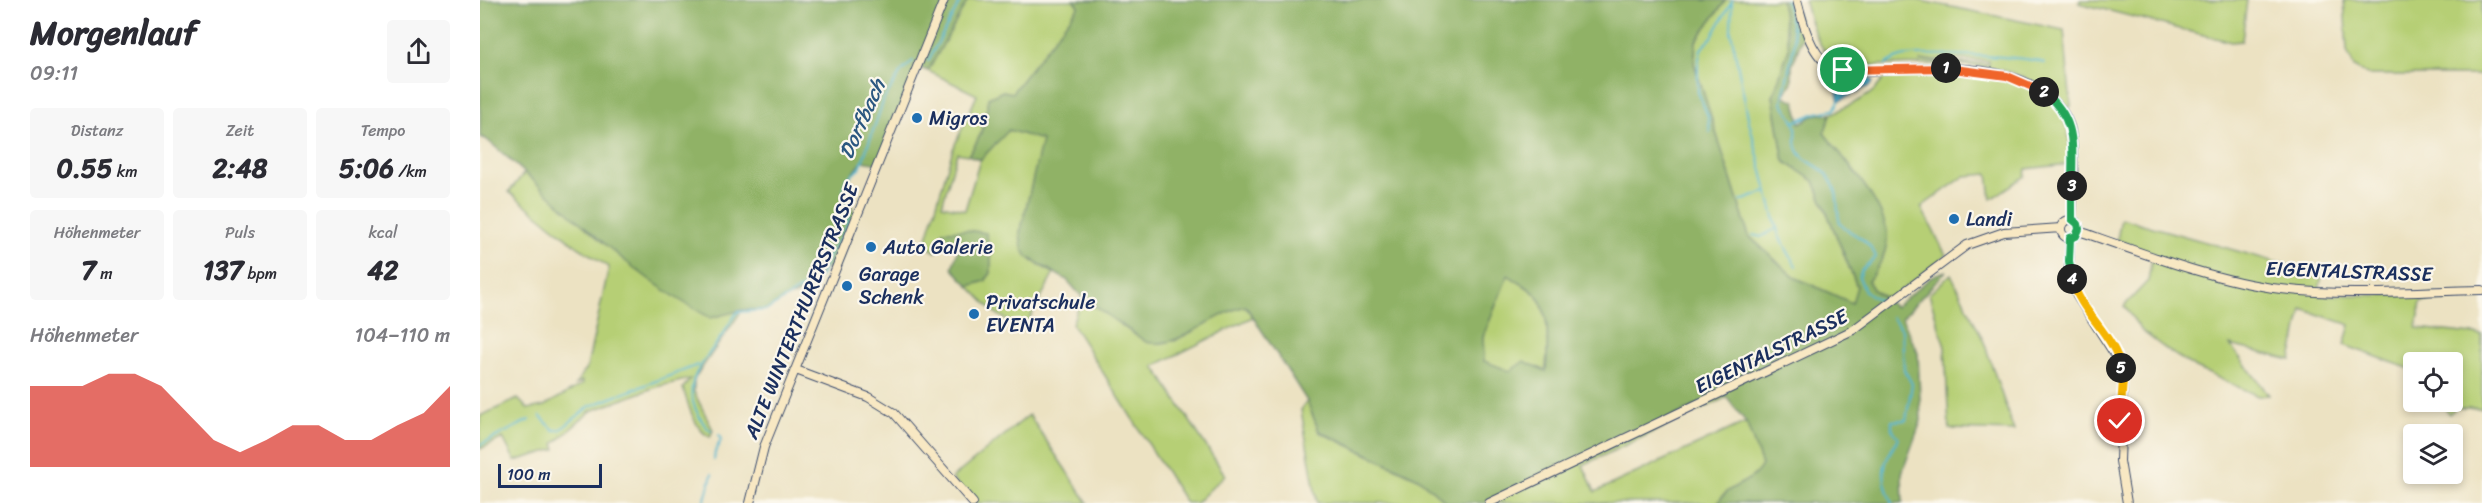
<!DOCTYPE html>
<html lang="de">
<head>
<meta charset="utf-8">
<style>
  body { margin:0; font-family:Sriracha,sans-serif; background:#f7f7f7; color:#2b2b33; height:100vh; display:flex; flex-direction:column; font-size:22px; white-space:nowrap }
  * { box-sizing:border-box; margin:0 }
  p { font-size:20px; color:#7c7c81 }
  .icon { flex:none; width:33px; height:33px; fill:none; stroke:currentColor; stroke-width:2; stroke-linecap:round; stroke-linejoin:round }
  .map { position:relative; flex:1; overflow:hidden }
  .panel { display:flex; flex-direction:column; background:#fff; width:480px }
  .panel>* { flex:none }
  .buttons { position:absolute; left:1923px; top:352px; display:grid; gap:12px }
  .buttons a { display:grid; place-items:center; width:60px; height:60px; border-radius:6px; background:#fff; box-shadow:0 3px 9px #0003; font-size:30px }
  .scale { position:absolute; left:18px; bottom:15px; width:104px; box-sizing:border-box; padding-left:6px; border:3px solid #1b2f5e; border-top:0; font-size:16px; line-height:21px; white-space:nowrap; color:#1b2f5e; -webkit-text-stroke:4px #fbf7ec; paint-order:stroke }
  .pin { position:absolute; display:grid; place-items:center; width:51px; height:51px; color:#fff; margin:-26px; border:3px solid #fff; border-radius:50%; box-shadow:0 2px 6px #0007 }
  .km { position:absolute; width:30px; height:30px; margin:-15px; border-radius:50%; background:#222; color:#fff; font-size:16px; line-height:30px; text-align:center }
  .round { display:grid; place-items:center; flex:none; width:63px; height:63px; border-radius:6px; background:#f7f7f7 }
  .head { display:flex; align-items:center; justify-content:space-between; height:102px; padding:0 30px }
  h1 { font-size:33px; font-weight:800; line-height:45px }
  .figures { display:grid; grid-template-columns:repeat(3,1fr); gap:9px; height:102px; padding:6px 30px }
  .figures div { display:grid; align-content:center; border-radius:6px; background:#f7f7f7; text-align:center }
  .figures b { font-size:26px; font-weight:800 }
  .figures small { font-size:16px; font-weight:400 }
  .figures p { font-size:16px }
  .chart { height:168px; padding:12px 30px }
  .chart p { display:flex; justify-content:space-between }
  .chart svg { width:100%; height:108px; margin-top:6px; fill:#d93025; opacity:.7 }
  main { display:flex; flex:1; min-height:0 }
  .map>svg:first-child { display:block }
  .green { fill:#b6cf74; stroke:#687f69; stroke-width:1.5; fill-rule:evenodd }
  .forest { fill:#90b266; stroke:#567062; stroke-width:1.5; fill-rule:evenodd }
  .water { fill:#51b5d0; stroke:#367297; stroke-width:1.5 }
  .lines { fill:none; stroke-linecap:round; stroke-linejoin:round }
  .stream { stroke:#51b5d0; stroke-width:2 }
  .secondary-casing { stroke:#3a4a6d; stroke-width:10 }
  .secondary { stroke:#f8e8c3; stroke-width:8 }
  .split-1-casing { stroke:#fff; stroke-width:12 }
  .split-2-casing { stroke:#fff; stroke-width:12 }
  .split-3-casing { stroke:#fff; stroke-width:12 }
  .split-4-casing { stroke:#fff; stroke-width:12 }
  .split-5-casing { stroke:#fff; stroke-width:12 }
  .split-6-casing { stroke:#fff; stroke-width:12 }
  .split-1 { stroke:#f0652b; stroke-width:8 }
  .split-2 { stroke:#f0652b; stroke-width:8 }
  .split-3 { stroke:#22a559; stroke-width:8 }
  .split-4 { stroke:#22a559; stroke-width:8 }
  .split-5 { stroke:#f5b400; stroke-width:8 }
  .split-6 { stroke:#f5b400; stroke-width:8 }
  .poi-dot { fill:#1f6fb2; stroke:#fbf7ec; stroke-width:2 }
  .labels { text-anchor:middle; stroke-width:4.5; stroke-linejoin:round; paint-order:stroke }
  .poi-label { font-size:20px; fill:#1b2f5e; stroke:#fbf7ec; text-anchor:start }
  .street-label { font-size:20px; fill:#1b2f5e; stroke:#fbf7ec }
  .water-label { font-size:21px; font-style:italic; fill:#2b5780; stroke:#fbf7ec }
</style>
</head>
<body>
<main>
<section class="panel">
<div class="head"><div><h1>Morgenlauf</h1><p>09:11</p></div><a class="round"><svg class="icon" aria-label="share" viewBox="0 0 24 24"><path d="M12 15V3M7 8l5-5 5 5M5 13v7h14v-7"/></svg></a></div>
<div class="figures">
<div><p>Distanz</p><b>0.55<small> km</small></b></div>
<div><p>Zeit</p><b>2:48</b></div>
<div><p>Tempo</p><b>5:06<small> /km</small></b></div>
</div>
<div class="figures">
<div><p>Höhenmeter</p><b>7<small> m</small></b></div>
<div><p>Puls</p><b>137<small> bpm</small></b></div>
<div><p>kcal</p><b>42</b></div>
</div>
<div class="chart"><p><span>Höhenmeter</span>104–110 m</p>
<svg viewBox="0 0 160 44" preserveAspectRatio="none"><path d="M0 44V11L10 11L20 11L30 6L40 6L50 11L60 22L70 33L80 38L90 33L100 27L110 27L120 33L130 33L140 27L150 22L160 11V44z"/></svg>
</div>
</section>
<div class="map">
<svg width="2002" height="503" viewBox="0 0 2002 503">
  <rect width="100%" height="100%" fill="#fbf7ec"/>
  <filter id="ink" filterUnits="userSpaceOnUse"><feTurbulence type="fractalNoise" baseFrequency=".0167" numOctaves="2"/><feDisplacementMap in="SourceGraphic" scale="12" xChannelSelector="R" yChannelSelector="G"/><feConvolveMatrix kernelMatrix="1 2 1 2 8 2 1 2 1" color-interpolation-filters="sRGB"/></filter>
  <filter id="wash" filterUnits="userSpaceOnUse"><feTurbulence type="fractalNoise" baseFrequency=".008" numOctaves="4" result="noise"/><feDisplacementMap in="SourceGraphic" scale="24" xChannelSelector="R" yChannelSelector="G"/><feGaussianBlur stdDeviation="1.35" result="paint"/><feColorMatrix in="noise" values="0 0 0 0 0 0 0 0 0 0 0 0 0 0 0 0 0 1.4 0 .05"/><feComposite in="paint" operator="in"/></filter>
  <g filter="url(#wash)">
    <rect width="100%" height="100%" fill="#ece2c2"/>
    <path class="green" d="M488,0H594L600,6L532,93L523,91L508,98C506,120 502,138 488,155L477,153L462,205L485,210L500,160L528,130L563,140L540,233C543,259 551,262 574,273L543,331L514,312L489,286L505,281L511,273L463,231L456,252L445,245L473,149L497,95L448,71Z
      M1246,0H1301L1309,48L1293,96L1304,161L1334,181L1377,287L1373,304L1314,277L1269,236L1214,63L1216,41Z
      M1324,0H1437L1584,30L1591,106L1586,109C1544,54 1461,65 1400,65C1384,66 1365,68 1351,57C1335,44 1330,19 1324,0ZM1470,59L1509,61V64L1439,61Z
      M1600,0H1767L1762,41L1751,42L1599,3Z
      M1864,0H2002V75H1887L1874,67L1867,51Z
      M1452,70C1497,74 1572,73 1587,128C1591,140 1589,152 1589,164L1546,169L1545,176L1511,199L1508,174L1485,176L1441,207L1466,255L1409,300L1393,289L1388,281C1398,268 1406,256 1407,239C1409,208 1362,158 1344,133L1351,114C1371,104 1400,95 1406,72Z
      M45,172L117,237L262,310L214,379V392L233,430L230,437C215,431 207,402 203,388L210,379L176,387L111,411L74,444L76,449L35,461L23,438L0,449V416L38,399L48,409L64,406L103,384L102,381L96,384L107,367L129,267L98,247L29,192Z
      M1641,218L1842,275L1838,295H2002V297L1941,302L1937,328L2002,335V408H1976L1969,414L1960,402H1972V363H1934L1933,370L1864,345L1870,325L1822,309L1811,360L1750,345L1789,395L1778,396L1714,367L1687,350L1662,331L1644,306L1668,281L1673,253L1637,240Z
      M1471,274L1504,342L1534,431L1469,429L1465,347L1449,294Z
      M1028,275C1036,281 1048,287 1055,294C1072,312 1067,350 1066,372L1030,371L1004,362L1003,337Z
      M602,297L655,335L695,341L739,314L766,306L773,317L674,366L745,475L716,503H706L592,324Z
      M1244,393L1247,397L1239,401L1103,465L1115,492L1266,422L1282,465C1272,485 1248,483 1238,503H1009Z
      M827,401L839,432L938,478L967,503H837L821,410Z
      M549,415L608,503H493L472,478Z"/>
    <path class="forest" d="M0,0H488L448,71L437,67L398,164L383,161L369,178L364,191L377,217L356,270L346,268L316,295L309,296L287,310H262L231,318C146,274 79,200 6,139L0,137Z
      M594,0H1246L1216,41L1214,63L1269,236L1314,277L1372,303L1377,286L1334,181L1304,161L1293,96L1309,48L1301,0H1313L1323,36L1312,66V82L1304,96L1315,101L1320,123L1336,114H1351L1344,133C1363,158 1409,208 1407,239C1406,256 1398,268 1388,281L1393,289L1415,307L1454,275L1466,271L1422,318L1438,353L1441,421L1422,473L1423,503H1238C1248,483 1272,485 1282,465L1266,422L1243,393L1009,503H967L938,478L839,431L827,401L766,306C733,313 698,351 666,342L602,297L587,280L547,257L542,248L540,233L562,140L529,130L500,160L488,155C502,138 506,119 508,98L523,91L532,93L599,6ZM1028,275C1036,281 1050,287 1056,295C1072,314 1067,349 1066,371L1044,361L1030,371L1004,361L1003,337Z
      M487,230L506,233L511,254V273L505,281L489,286L472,268L479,247L462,241L463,231Z"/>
    <path class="water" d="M1385,75L1393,81L1391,85L1359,101C1357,91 1354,84 1362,77Z"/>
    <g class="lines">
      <path class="stream" d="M1252,0L1251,32L1269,122L1299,236L1316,266
        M1306,0L1315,41L1302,102C1306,109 1314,119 1316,127C1317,134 1314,143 1318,150C1323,162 1338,164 1346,174C1363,196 1354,203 1360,223C1363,232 1389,236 1396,257L1382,270L1379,277L1385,291L1400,301
        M448,61L481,0
        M1405,65C1410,62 1416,58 1421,57C1440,52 1548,56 1564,63
        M1314,122L1336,113L1354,110L1359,101
        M1230,132L1228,116L1218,92V64L1221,49L1232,37L1251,3
        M1261,201L1288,191
        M1273,235L1281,237L1297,228
        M1412,317L1422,330L1424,369L1432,384L1426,420L1412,421V429L1419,438C1401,464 1400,475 1412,503
        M60,416L74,430H80L110,406L218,365
        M231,431C224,427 221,419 217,412C202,384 221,365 236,344C244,334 250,322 257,312L287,310L341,276L351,251L362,236L368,223L369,215L363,197L366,180L380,168L404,99L421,72L433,61
        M0,445L49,420
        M234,460L235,452L241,440L239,435
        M224,503L232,474"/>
    </g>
  </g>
  <g filter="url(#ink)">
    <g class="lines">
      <defs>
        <path id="secondary" d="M1317,0C1322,20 1330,53 1349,65C1366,76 1393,70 1412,69C1466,67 1565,62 1589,124C1596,141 1593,198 1592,219
          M1581 229a9 9 0 1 1 18 0a9 9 0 1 1-18 0Z
          M1599,231C1659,252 1738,282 1801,289C1867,297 1936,291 2002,290
          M1590,238L1589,269L1597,296L1639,361L1643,380L1640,461L1647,503
          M316,370L388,397L414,413L493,503
          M270,503L284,447L464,0
          M1009,503L1373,330L1487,245L1524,232L1581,228"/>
      </defs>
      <use href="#secondary" class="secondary-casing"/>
      <use href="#secondary" class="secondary"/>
    </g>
  </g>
  <g class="lines" filter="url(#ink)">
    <defs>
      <path id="split-1" d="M1363,70L1466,68"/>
      <path id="split-2" d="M1466,68L1527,76L1564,92"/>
      <path id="split-3" d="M1564,92C1598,120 1592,146 1592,186"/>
      <path id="split-4" d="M1592,279L1589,261L1590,238L1596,236L1599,229L1598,224L1592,219V186"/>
      <path id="split-5" d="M1592,279C1600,313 1634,334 1641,368"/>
      <path id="split-6" d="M1640,421L1643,380L1641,368"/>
    </defs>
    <use href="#split-1" class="split-1-casing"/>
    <use href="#split-2" class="split-2-casing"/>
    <use href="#split-3" class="split-3-casing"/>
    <use href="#split-4" class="split-4-casing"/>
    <use href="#split-5" class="split-5-casing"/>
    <use href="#split-6" class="split-6-casing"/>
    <use href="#split-1" class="split-1"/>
    <use href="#split-2" class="split-2"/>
    <use href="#split-3" class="split-3"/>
    <use href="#split-4" class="split-4"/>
    <use href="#split-5" class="split-5"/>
    <use href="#split-6" class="split-6"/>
  </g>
  <g class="poi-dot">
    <circle cx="437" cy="118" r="6"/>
    <circle cx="1474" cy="219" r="6"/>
    <circle cx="391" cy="247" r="6"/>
    <circle cx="367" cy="286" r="6"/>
    <circle cx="494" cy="314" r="6"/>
  </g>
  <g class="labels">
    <g class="poi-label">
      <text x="449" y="125">Migros</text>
      <text x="1486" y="226">Landi</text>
      <text x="403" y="254">Auto Galerie</text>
      <text x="379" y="281">Garage<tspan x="379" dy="23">Schenk</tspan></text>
      <text x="506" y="309">Privatschule<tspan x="506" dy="23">EVENTA</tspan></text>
    </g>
    <g class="street-label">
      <text transform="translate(1869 271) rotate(2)" y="7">EIGENTALSTRASSE</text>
      <text transform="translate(321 311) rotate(-68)" y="7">ALTE WINTERTHURERSTRASSE</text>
      <text transform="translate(1291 351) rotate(-26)" y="7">EIGENTALSTRASSE</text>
    </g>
    <g class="water-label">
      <text transform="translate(382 119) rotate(-66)" y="7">Dorfbach</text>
    </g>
  </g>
</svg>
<div class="buttons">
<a><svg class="icon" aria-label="locate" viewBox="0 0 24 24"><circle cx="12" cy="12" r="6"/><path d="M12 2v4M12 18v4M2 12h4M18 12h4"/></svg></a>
<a><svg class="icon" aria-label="layers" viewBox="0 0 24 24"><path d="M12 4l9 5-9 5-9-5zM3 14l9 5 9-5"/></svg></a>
</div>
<div class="scale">100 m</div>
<div class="pin" style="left:1363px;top:70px;background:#1e9e55"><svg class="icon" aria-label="arrive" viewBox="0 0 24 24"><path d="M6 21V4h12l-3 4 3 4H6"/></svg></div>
<div class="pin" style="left:1640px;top:421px;background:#d93025"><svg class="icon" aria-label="check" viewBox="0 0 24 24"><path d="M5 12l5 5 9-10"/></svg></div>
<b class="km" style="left:1466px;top:68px">1</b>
<b class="km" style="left:1564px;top:92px">2</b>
<b class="km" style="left:1592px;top:186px">3</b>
<b class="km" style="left:1592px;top:279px">4</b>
<b class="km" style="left:1641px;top:368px">5</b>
</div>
</main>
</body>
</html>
